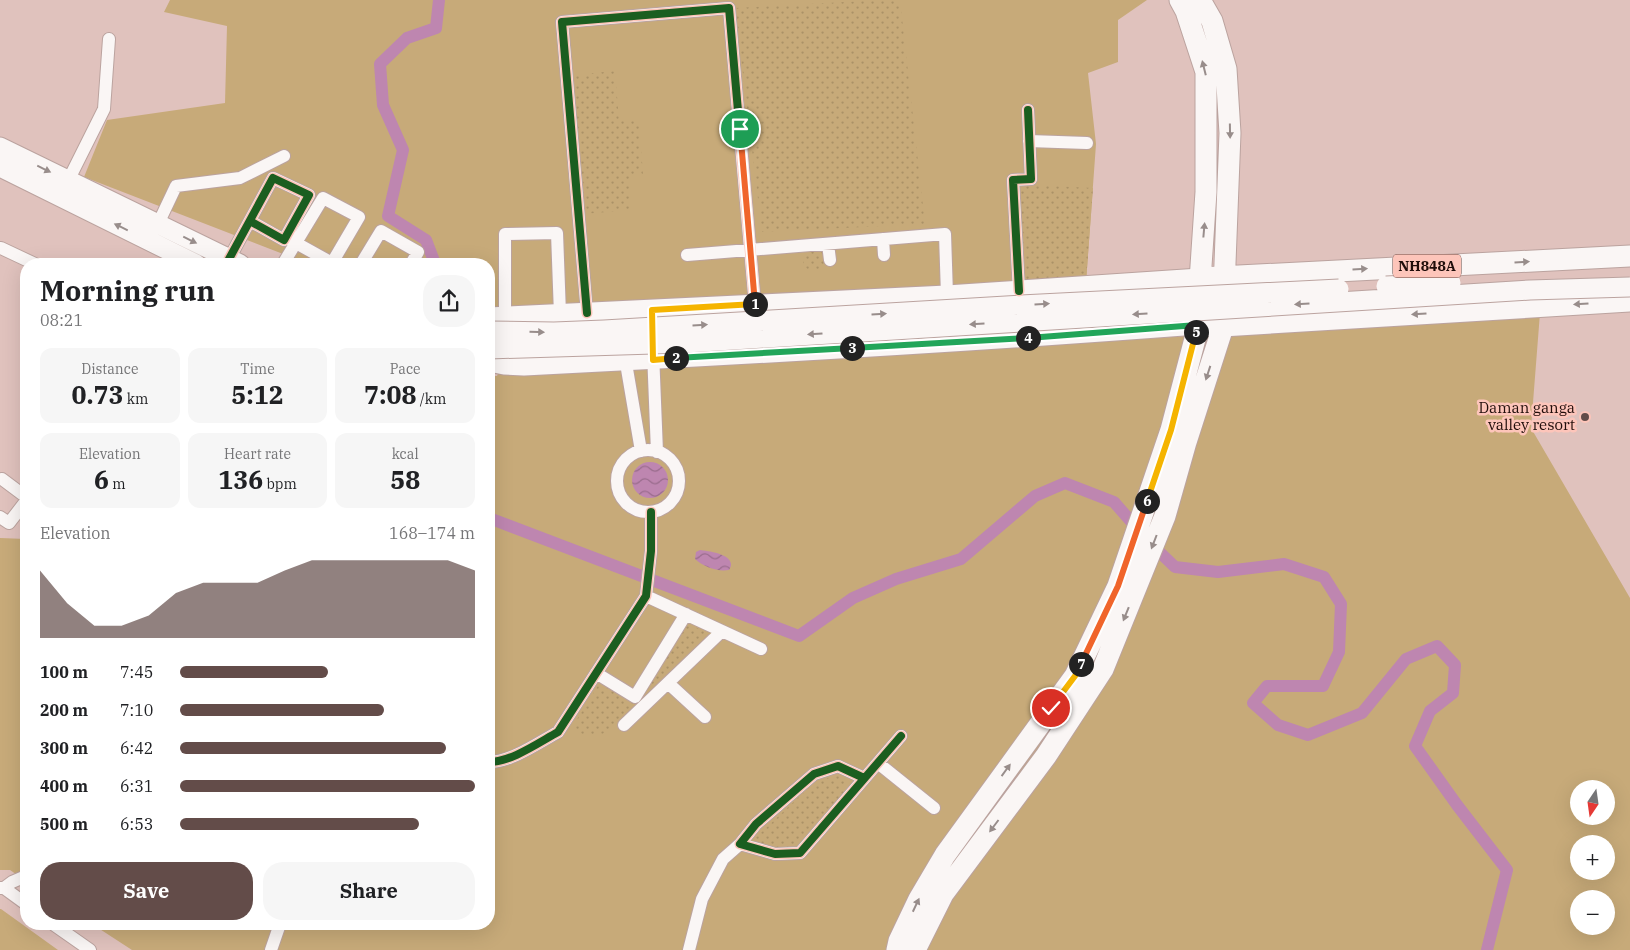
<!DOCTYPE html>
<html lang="en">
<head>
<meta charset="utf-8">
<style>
  body { margin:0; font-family:"IBM Plex Serif",serif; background:#f6f6f6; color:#202124; height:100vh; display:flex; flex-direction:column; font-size:19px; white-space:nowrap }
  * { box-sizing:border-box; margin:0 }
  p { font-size:16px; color:#757577 }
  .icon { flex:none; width:28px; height:28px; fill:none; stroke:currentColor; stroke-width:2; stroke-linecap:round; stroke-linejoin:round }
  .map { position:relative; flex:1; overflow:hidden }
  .drawer { position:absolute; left:20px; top:258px; width:475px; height:672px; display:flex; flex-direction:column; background:#fff; border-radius:20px; box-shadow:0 5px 20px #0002 }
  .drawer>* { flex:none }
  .needle { width:32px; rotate:193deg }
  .fabs { position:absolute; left:1570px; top:780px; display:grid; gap:10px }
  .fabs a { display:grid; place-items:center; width:45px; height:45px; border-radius:50%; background:#fff; box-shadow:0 5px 20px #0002; font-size:25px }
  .pin { position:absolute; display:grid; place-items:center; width:42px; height:42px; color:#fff; margin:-21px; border:2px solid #fff; border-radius:50%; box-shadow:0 1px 5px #0007 }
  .km { position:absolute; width:25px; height:25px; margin:-12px; border-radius:50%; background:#222; color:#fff; font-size:14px; line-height:25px; text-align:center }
  .round { display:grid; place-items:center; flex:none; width:52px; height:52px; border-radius:20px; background:#f6f6f6 }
  .head { display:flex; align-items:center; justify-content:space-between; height:85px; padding:0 20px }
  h1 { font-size:28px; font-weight:700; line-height:38px }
  .metrics { display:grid; grid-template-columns:repeat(3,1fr); gap:8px; height:85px; padding:5px 20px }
  .metrics div { display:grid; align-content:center; border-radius:12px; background:#f6f6f6; text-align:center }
  .metrics b { font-size:25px; font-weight:700 }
  .metrics small { font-size:14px; font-weight:400 }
  .metrics p { font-size:14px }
  .chart { height:140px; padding:10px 20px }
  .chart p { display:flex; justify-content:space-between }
  .chart svg { width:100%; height:90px; margin-top:5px; fill:#634c49; opacity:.7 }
  .action { display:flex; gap:10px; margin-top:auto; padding:10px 20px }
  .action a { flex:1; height:58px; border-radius:20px; background:#634c49; color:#fff; font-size:20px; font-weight:700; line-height:58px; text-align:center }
  .action a+a { background:#f6f6f6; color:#202124 }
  ul { padding:0 20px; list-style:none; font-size:16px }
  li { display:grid; grid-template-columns:80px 60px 1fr; align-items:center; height:38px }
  li i { height:12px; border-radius:6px; background:#634c49 }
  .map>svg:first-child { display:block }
  .grass { fill:#c7aa79; fill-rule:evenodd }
  .park { fill:url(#park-dots) }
  .water { fill:url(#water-waves) }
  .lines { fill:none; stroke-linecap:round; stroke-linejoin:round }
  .canal { stroke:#be86b0; stroke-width:12 }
  .minor-casing { stroke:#bba39f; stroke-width:14 }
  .secondary-casing { stroke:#bba39f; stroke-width:21 }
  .primary-casing { stroke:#bba39f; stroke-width:23 }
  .trunk-casing { stroke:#bba39f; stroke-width:23 }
  .minor { stroke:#faf6f5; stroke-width:12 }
  .secondary { stroke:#faf6f5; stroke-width:19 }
  .primary { stroke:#faf6f5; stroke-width:21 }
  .trunk { stroke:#faf6f5; stroke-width:21 }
  .secondary-bridge-casing { stroke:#bba39f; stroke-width:21; stroke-linecap:butt }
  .secondary-bridge { stroke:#faf6f5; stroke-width:19 }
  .cycleway-casing { stroke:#fdc5ba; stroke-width:11 }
  .cycleway { stroke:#1b5e20; stroke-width:8 }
  .oneway { fill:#988d8b }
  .split-1-casing { stroke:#fff; stroke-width:10 }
  .split-2-casing { stroke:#fff; stroke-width:10 }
  .split-3-casing { stroke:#fff; stroke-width:10 }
  .split-4-casing { stroke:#fff; stroke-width:10 }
  .split-5-casing { stroke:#fff; stroke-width:10 }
  .split-6-casing { stroke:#fff; stroke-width:10 }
  .split-7-casing { stroke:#fff; stroke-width:10 }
  .split-8-casing { stroke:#fff; stroke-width:10 }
  .split-1 { stroke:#f0652b; stroke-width:6 }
  .split-2 { stroke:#f5b400; stroke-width:6 }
  .split-3 { stroke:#22a559; stroke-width:6 }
  .split-4 { stroke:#22a559; stroke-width:6 }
  .split-5 { stroke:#22a559; stroke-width:6 }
  .split-6 { stroke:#f5b400; stroke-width:6 }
  .split-7 { stroke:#f0652b; stroke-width:6 }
  .split-8 { stroke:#f5b400; stroke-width:6 }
  .poi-dot { fill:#634c49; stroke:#fdc5ba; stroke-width:2 }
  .labels { text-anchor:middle; stroke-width:5; stroke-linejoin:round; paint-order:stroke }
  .shield { fill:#fdc5ba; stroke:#62443f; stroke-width:1 }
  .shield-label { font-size:14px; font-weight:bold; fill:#200d0a }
  .poi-label { font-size:15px; fill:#200d0a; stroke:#fdc5ba; text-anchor:end }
</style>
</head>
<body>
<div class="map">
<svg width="1630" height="950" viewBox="0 0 1630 950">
  <defs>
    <pattern id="park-dots" width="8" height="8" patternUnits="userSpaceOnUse" patternTransform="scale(1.25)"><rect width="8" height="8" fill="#c7aa79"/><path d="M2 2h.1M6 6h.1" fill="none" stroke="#ab9167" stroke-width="1.8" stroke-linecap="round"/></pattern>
    <pattern id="water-waves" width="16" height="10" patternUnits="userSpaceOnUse" patternTransform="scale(1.25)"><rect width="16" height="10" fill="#be86b0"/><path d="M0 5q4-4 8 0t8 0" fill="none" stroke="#9a6c8d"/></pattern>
  </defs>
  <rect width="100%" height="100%" fill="#e0c2bd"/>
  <path class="grass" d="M170,0H1147L1118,20V62L1088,73L1096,144L1086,282L489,310V264H309L84,177L107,120L225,103L227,26L164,12Z
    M1540,313L1531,428L1630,598V950H132L92,924H489V376H497L500,369L1034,346ZM1579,789H1606V816H1579ZM1579,844H1606V871H1579ZM1579,899H1606V926H1579Z
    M0,538L26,539V881L10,870H0Z
    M0,909H1L58,950H0Z"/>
  <path class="park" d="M882,0H900L925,224L762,232L735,8Z
    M615,71L619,121L639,120L643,175L629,176L631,210L583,214L572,75Z
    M1010,184L1093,188L1086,282L1023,285Z
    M803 260a11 11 0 1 1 22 0a11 11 0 1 1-22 0Z
    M684,622L710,634L646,696L643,695Z
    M599,684L634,702C616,727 603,746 571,729Z
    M838,775L846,782V792C837,803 805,846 793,849C783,852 761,845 751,842L815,782Z"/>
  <path class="water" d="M632 480a18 18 0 1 1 36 0a18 18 0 1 1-36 0Z
    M700,550C709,551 739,555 729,570C717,572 704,567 695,559L696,552Z"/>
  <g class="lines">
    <path class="canal" d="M433,264L434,261L426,240L388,216L403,150L383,105L380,64L407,38L436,28L439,0
      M489,518L799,636L853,598L896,579L961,559L1035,496L1065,483L1114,502L1149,542L1175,567L1218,572L1284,564L1324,577L1341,604L1339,652L1323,686H1267L1253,703L1278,725L1308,735L1362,713L1406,659L1437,646L1455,665L1453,693L1430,711L1415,746L1457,805L1507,870L1487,950"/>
    <defs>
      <path id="minor" d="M1029,141L1087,143
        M68,181L104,109L109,39
        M158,224L176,186L240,178L284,156
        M883,239L884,255
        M828,244L830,260
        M1,248L35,264
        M687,255L945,234L947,295
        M229,259L273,178L309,195L284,240L250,221
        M283,264L323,198L359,217L332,263L296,243
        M361,264L381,231L418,252L411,264
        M1019,291L1013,180L1031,179L1028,110
        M587,313L562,22L729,8L755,305
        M505,316V234L557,233L560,314
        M653,352L657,452
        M627,354V369L641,451
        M617 481a31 31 0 1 1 62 0a31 31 0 1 1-62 0Z
        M2,479L26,497
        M0,517L9,523L26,501
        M646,596L761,649
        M596,673L635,697L686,614
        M668,683L705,717
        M624,725L722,631
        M489,762C511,762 538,743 558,732L646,596L651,551V512
        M878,763L934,808
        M864,778L838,766L814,774L756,824L740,844L775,854L800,853L901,736
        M0,888H4L26,904
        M4,888L12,882L26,876
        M53,924L90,950
        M271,950L280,924
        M689,950L702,899L723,859L740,844"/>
      <path id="secondary" d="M0,147L240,264
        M0,167L196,264
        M489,317L947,295L1200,278
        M489,362L504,365L524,366C748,355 973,342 1197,325"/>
      <path id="primary" d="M897,950L899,941L919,899L945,855L1075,676L1118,586L1171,430L1196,335L1197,325
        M915,950L943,894L1046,756L1103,669L1165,516L1186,442L1221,333L1222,326"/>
      <path id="trunk" d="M1180,0L1186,11L1206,72V192L1197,325L1222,326L1630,301
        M1200,0L1212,21L1226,69L1230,133L1224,289
        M1200,278L1630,256"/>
    </defs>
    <use href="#minor" class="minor-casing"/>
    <use href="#secondary" class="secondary-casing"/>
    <use href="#primary" class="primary-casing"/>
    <use href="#trunk" class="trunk-casing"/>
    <use href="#minor" class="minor"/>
    <use href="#secondary" class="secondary"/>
    <use href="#primary" class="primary"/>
    <use href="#trunk" class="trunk"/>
    <defs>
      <path id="secondary-bridge" d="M1386,286L1451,283
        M489,331L554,332L604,330L1021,305L1339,289
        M489,349L686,343L1530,290L1630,287"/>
    </defs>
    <use href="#secondary-bridge" class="secondary-bridge-casing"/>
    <use href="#secondary-bridge" class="secondary-bridge"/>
    <defs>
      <path id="cycleway" d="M229,259L273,178L309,195L284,240L250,221
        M1019,291L1013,180L1031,179L1028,110
        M587,313L562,22L729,8L755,305
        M489,762C511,762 538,743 558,732L646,596L651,551V512
        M864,778L838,766L814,774L756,824L740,844L775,854L800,853L901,736"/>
    </defs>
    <use href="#cycleway" class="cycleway-casing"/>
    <use href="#cycleway" class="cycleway"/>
  </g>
  <defs><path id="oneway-solid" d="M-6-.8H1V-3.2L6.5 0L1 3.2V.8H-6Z" transform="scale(1.25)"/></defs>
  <g class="oneway">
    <use href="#oneway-solid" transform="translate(1204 68) rotate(-104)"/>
    <use href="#oneway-solid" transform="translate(1230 131) rotate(89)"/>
    <use href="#oneway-solid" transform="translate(44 169) rotate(26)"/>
    <use href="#oneway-solid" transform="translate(121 227) rotate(-154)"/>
    <use href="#oneway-solid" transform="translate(1204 230) rotate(-85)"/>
    <use href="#oneway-solid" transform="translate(190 240) rotate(26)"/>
    <use href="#oneway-solid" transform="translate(1522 262) rotate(-3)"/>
    <use href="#oneway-solid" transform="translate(1360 269) rotate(-3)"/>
    <use href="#oneway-solid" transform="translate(1042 304) rotate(-3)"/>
    <use href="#oneway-solid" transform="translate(1302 304) rotate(177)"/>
    <use href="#oneway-solid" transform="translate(1581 304) rotate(176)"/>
    <use href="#oneway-solid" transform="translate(879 314) rotate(-4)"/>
    <use href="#oneway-solid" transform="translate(1140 314) rotate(177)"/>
    <use href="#oneway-solid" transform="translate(1419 314) rotate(176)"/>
    <use href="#oneway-solid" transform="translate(977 324) rotate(177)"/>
    <use href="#oneway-solid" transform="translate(700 325) rotate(-3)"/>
    <use href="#oneway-solid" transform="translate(537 332) rotate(1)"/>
    <use href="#oneway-solid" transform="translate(815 334) rotate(176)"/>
    <use href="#oneway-solid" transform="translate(1208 373) rotate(108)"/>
    <use href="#oneway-solid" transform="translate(1154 542) rotate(111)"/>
    <use href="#oneway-solid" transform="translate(1126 614) rotate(112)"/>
    <use href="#oneway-solid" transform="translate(1006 770) rotate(-54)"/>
    <use href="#oneway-solid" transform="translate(994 826) rotate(127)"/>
    <use href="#oneway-solid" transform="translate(916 905) rotate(-65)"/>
  </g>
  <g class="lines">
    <defs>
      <path id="split-1" d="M740,129L755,304"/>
      <path id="split-2" d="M676,358L653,360L652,310L755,304"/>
      <path id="split-3" d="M676,358L852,348"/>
      <path id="split-4" d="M852,348L1028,338"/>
      <path id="split-5" d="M1028,338L1197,325L1196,332"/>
      <path id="split-6" d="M1147,501L1171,430L1196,332"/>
      <path id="split-7" d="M1081,664L1118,586L1147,501"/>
      <path id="split-8" d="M1051,708L1075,676L1081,664"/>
    </defs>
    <use href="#split-1" class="split-1-casing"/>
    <use href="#split-2" class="split-2-casing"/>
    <use href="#split-3" class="split-3-casing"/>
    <use href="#split-4" class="split-4-casing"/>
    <use href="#split-5" class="split-5-casing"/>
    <use href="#split-6" class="split-6-casing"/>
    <use href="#split-7" class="split-7-casing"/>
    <use href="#split-8" class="split-8-casing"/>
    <use href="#split-1" class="split-1"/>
    <use href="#split-2" class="split-2"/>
    <use href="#split-3" class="split-3"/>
    <use href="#split-4" class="split-4"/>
    <use href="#split-5" class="split-5"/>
    <use href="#split-6" class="split-6"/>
    <use href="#split-7" class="split-7"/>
    <use href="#split-8" class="split-8"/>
  </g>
  <circle class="poi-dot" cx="1585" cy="417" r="5"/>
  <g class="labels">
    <rect class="shield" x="1393" y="254.5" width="68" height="23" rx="4"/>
    <g class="shield-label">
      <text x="1427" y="271">NH848A</text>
    </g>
    <g class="poi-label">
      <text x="1575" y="413">Daman ganga<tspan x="1575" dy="17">valley resort</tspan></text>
    </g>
  </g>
</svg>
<div class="fabs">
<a><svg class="needle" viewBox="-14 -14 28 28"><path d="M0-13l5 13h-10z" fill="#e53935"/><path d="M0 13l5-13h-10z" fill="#757577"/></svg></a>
<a>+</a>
<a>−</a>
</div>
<div class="pin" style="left:740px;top:129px;background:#1e9e55"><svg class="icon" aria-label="arrive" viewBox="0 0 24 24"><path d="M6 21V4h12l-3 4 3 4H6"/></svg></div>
<div class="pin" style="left:1051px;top:708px;background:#d93025"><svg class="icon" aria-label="check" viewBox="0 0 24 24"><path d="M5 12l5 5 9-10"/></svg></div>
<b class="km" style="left:755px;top:304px">1</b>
<b class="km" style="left:676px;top:358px">2</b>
<b class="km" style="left:852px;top:348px">3</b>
<b class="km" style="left:1028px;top:338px">4</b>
<b class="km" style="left:1196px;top:332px">5</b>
<b class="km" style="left:1147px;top:501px">6</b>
<b class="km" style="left:1081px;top:664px">7</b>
<section class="drawer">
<div class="head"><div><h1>Morning run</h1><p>08:21</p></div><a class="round"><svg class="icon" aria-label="share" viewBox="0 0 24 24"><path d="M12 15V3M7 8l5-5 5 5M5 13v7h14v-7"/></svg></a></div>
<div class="metrics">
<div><p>Distance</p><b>0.73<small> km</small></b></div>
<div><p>Time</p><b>5:12</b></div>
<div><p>Pace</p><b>7:08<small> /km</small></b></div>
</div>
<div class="metrics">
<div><p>Elevation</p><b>6<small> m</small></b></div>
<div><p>Heart rate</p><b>136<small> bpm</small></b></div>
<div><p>kcal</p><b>58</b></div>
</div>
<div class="chart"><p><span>Elevation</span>168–174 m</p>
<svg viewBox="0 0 160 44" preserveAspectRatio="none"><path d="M0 44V11L10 27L20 38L30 38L40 33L50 22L60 17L70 17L80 17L90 11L100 6L110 6L120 6L130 6L140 6L150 6L160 11V44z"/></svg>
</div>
<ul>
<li><b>100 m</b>7:45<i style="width:50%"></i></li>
<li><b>200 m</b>7:10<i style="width:69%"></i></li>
<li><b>300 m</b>6:42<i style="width:90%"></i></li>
<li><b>400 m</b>6:31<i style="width:100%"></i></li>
<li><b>500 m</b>6:53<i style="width:81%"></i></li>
</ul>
<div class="action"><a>Save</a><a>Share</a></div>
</section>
</div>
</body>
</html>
